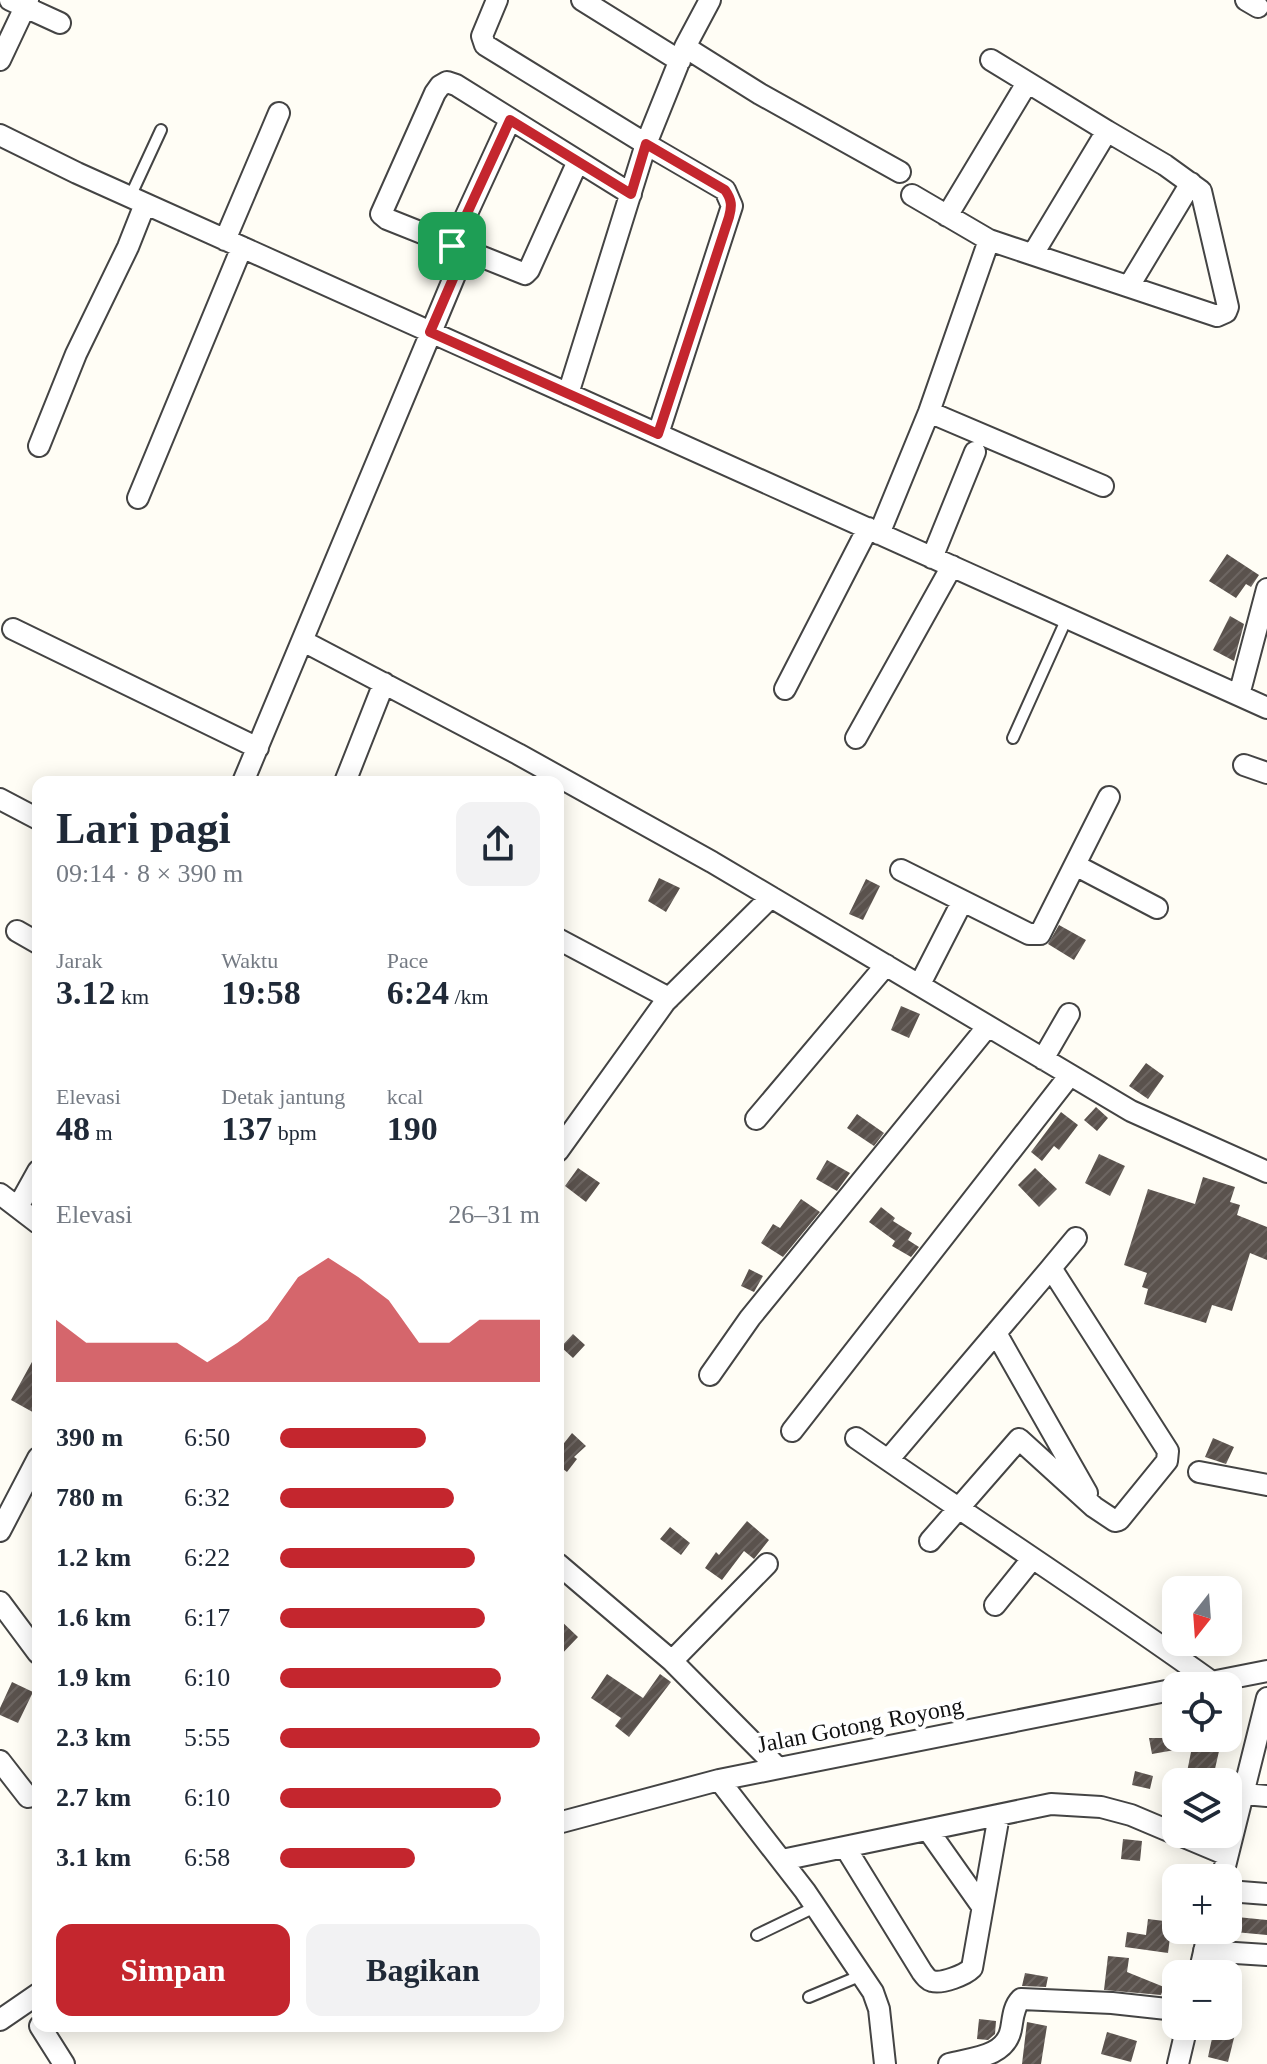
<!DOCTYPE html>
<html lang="id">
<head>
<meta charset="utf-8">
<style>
  body { margin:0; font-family:"Times New Roman",serif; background:#f2f2f3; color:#1f2937; height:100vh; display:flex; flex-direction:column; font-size:30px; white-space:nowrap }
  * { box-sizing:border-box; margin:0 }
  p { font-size:26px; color:#747a83 }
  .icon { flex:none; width:44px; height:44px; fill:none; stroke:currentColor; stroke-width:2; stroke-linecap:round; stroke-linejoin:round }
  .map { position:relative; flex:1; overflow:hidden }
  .drawer { position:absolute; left:32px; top:776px; width:532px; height:1256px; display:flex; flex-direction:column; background:#fff; border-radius:16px; box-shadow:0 4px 20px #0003 }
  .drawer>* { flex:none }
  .needle { width:52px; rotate:197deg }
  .controls { position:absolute; left:1162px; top:1576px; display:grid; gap:16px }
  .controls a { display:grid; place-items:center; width:80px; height:80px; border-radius:16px; background:#fff; box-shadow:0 4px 20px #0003; font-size:40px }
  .pin { position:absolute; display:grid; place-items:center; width:68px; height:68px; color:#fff; margin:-34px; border-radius:16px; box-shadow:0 4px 12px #0006 }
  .round { display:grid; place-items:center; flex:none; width:84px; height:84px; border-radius:16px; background:#f2f2f3 }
  .head { display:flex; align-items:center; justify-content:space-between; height:136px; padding:0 24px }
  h1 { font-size:44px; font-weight:600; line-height:60px }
  .figures { display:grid; grid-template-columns:repeat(3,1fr); gap:12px; height:136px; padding:8px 24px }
  .figures div { display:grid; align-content:center }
  .figures b { font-size:34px; font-weight:600 }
  .figures small { font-size:22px; font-weight:400 }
  .figures p { font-size:22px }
  .chart { height:224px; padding:16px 24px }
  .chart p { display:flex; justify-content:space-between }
  .chart svg { width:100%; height:144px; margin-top:8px; fill:#c4262e; opacity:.7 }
  .primary-button { display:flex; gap:16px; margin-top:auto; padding:16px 24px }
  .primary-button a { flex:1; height:92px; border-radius:16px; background:#c4262e; color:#fff; font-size:32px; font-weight:600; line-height:92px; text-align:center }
  .primary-button a+a { background:#f2f2f3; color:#1f2937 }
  ul { padding:0 24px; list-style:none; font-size:26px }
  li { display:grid; grid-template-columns:128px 96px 1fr; align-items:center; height:60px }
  li i { height:20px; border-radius:10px; background:#c4262e }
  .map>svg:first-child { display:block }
  .building { fill:url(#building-hatch) }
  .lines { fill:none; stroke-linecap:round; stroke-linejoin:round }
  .service-casing { stroke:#444; stroke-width:14 }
  .minor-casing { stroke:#444; stroke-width:24 }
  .service { stroke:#fff; stroke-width:10 }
  .minor { stroke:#fff; stroke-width:20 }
  .route-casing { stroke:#fff; stroke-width:16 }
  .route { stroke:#c4262e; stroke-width:10 }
  .labels { text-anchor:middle; stroke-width:8; stroke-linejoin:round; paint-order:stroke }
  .street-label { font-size:24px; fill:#111; stroke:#fff }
</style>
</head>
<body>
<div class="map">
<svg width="1267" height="2064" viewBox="0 0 1267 2064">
  <defs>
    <pattern id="building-hatch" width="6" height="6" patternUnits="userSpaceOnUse" patternTransform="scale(2)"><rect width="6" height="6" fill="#5a524d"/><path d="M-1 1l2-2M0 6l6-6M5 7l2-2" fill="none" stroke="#6d6662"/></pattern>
  </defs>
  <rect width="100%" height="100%" fill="#fffdf5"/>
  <path class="building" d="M1227,554L1259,575L1251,587L1246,584L1236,598L1209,581Z
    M1230,616L1244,624L1234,661L1213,650Z
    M659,878L680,888L666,912L648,901Z
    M866,879L880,886L863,920L849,914Z
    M1059,925L1086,940L1074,960L1048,944Z
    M901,1006L920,1014L909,1038L891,1030Z
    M1146,1063L1164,1076L1148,1099L1129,1086Z
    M1096,1107L1108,1118L1097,1131L1084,1120Z
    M1061,1112L1078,1125L1059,1150L1054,1146L1042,1161L1031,1152Z
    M857,1114L884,1133L874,1146L847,1128Z
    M1099,1154L1125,1166L1110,1196L1085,1183Z
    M827,1160L850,1173L837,1191L816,1179Z
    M578,1168L600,1183L586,1202L565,1186Z
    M1035,1168L1057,1189L1039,1207L1018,1185Z
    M1203,1177L1235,1187L1230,1202L1240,1205L1237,1215L1267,1227V1260L1250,1253L1232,1311L1212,1305L1206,1323L1144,1304L1148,1289L1142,1287L1147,1273L1124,1265L1148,1189L1195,1204Z
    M801,1199L820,1212L783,1257L761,1243L773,1224L780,1228Z
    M881,1207L895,1218L893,1221L912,1233L908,1240L919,1247L911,1257L892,1246L895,1241L869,1222Z
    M749,1269L763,1276L754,1292L741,1286Z
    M573,1334L585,1345L573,1358L561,1347Z
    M38,1351V1415L11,1400Z
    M572,1433L586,1446L574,1457L577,1459L567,1472L563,1469L558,1474V1445L561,1447Z
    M1213,1438L1234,1447L1226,1464L1205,1457Z
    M747,1521L769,1540L754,1559L744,1551L722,1580L705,1568L716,1552L719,1555Z
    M670,1527L690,1543L681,1555L660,1539Z
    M558,1618L578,1637L558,1658Z
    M607,1674L643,1698L660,1674L671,1682L629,1737L615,1726L621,1718L591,1698Z
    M12,1682L33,1692L18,1723L0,1715V1708Z
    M1149,1738H1222L1212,1782H1191L1194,1774L1187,1772L1192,1747L1152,1754Z
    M1135,1771L1153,1776L1150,1789L1132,1785Z
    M1123,1839L1142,1841L1140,1861L1121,1859Z
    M1237,1917L1267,1920V1935L1235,1932Z
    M1148,1919L1172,1922L1168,1953L1125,1947L1127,1932L1146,1935Z
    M1108,1956L1129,1958L1127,1972L1164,1987L1161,1995L1104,1990Z
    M1025,1973L1048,1977L1046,1987L1022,1986Z
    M979,2019L996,2021L995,2034L988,2040L977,2039Z
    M1027,2022L1047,2026L1041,2064H1022Z
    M1214,2029L1235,2034L1228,2062L1208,2057Z
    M1107,2032L1137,2041L1131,2062L1101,2054Z"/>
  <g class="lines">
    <defs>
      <path id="service" d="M130,197L161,130
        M1013,738L1067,618
        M757,1935L815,1907
        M809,1997L862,1975"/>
      <path id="minor" d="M28,0L25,7L60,23
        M497,0L482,36L485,45L646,144L568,394
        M582,0L680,61
        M710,0L685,47L760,94L900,172
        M1246,0L1258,7
        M0,60L25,7L10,0
        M991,60L1107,131
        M0,135L77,173L1267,708
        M578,161L529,270L525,274L387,219L381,214L435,93L440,86L447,82L456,85L631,194
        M912,195L989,240L1217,316L1226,312L1228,307L1201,191L1165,165L1107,131L1033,254
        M947,216L1027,83
        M225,240L279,113
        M452,246L510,120
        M1129,286L1191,183
        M929,412L1103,486
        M658,434L732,206L725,190L646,144L685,47
        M39,446L76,354L128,247L145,204
        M138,498L242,247
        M879,534L929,412L989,240
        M932,558L975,452
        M13,629L258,748
        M303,641L518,754L712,862L1131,1111L1267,1172
        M785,689L868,528
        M1239,695L1267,589
        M856,738L952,566
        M1244,765L1267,773
        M243,782L465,251
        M345,782L384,683
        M0,799L38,819
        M1075,865L1157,908
        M901,870L1029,934H1040L1109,797
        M17,931L38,943
        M558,939L669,998
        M920,984L962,902
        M1043,1059L1069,1014
        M756,1119L886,965
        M558,1151L665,1002L771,897
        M0,1194L38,1223
        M18,1207L38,1171
        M996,1333L1087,1493
        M710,1375L750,1318L988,1026
        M792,1431L1070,1075
        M856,1438C974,1520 1095,1598 1212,1682
        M888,1460L1051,1268
        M1199,1472L1267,1485
        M0,1531L38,1458
        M930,1541L1019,1439L1094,1507L1115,1521L1119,1520L1167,1461L1168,1451L1051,1268L1076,1238
        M558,1564L672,1661L778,1768
        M0,1602L38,1653
        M995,1605L1032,1559
        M672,1661L767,1564
        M1191,1686L1267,1671
        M0,1761L28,1797
        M719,1780L805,1891L873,1992L879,2009L885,2064
        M1244,1794L1267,1796
        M558,1823L719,1780L1176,1689
        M928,1830L981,1905
        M1177,1834L1227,1855
        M845,1847L922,1972C925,1976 928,1980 932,1981C942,1984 965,1975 972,1968L999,1815
        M782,1860L1051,1804L1101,1807L1131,1815L1176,1834
        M1222,1878L1267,1698
        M1228,1891L1267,1894
        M1204,1951L1267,1955
        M1199,1974L1209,1930
        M0,2020L38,1994
        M40,2026L64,2064
        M949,2064C972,2058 1006,2057 1011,2029C1013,2019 1013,2007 1021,1999L1112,2003L1176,2010
        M1178,2064L1187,2026"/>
    </defs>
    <use href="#service" class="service-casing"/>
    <use href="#minor" class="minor-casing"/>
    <use href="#service" class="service"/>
    <use href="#minor" class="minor"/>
  </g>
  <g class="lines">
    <defs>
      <path id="route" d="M510,120L631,194L646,144L725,190C732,200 732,206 729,217L658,434L430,332L465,251L452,246Z"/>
    </defs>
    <use href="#route" class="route-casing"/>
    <use href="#route" class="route"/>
  </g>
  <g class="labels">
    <g class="street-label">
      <text transform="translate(860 1725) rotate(-11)" y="8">Jalan Gotong Royong</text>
    </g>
  </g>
</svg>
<div class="controls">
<a><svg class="needle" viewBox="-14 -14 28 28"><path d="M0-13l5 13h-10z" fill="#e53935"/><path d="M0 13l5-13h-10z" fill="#747a83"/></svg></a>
<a><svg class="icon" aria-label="locate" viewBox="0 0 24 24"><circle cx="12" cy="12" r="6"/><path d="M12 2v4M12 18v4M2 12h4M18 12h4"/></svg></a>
<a><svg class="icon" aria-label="layers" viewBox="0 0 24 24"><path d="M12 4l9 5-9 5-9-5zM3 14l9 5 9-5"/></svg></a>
<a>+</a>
<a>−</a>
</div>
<div class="pin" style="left:452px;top:246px;background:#1e9e55"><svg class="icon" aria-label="arrive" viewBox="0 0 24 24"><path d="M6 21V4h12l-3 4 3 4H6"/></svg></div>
<section class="drawer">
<div class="head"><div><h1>Lari pagi</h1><p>09:14 · 8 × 390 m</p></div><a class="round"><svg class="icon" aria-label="share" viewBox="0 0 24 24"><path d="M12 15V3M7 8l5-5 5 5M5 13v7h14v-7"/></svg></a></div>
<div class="figures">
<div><p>Jarak</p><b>3.12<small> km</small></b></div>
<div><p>Waktu</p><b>19:58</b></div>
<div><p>Pace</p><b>6:24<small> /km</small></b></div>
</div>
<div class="figures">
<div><p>Elevasi</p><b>48<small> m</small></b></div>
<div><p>Detak jantung</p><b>137<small> bpm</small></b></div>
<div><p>kcal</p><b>190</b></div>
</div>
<div class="chart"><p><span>Elevasi</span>26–31 m</p>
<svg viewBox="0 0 160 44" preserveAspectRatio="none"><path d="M0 44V25L10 32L20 32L30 32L40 32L50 38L60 32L70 25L80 12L90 6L100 12L110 19L120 32L130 32L140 25L150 25L160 25V44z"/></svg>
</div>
<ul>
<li><b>390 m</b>6:50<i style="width:56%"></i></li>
<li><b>780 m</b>6:32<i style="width:67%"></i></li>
<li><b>1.2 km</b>6:22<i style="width:75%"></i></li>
<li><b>1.6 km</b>6:17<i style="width:79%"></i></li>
<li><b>1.9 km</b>6:10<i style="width:85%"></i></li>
<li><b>2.3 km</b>5:55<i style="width:100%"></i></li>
<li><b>2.7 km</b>6:10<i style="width:85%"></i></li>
<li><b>3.1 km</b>6:58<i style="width:52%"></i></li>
</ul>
<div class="primary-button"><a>Simpan</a><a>Bagikan</a></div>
</section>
</div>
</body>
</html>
